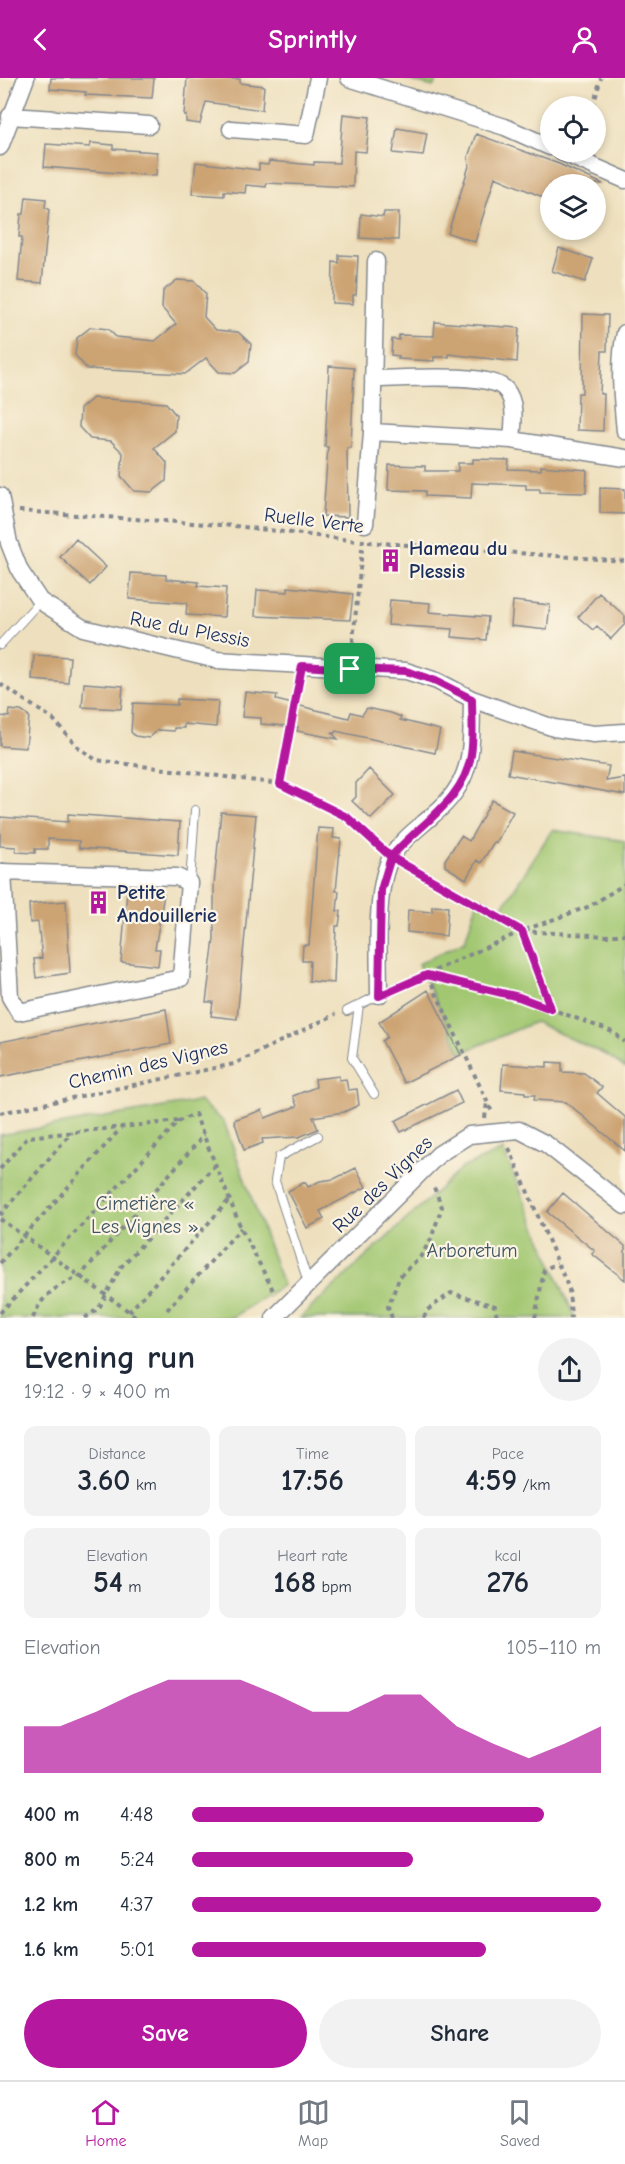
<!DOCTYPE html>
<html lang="en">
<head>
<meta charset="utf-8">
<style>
  body { margin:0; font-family:"Comic Neue",sans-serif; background:#f2f2f3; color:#1f2937; height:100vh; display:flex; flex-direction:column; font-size:22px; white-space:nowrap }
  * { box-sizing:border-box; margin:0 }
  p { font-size:20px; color:#747a83 }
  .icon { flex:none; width:33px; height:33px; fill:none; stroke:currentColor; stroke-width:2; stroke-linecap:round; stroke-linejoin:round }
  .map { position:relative; height:1240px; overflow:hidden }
  .panel { display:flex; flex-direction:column; background:#fff; flex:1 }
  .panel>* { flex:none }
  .buttons { position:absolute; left:540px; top:18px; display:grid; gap:12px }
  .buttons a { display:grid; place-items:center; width:66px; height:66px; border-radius:50%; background:#fff; box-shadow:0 3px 9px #0003; font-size:30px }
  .pin { position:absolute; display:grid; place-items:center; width:51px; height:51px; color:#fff; margin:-26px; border-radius:12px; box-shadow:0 3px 9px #0006 }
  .round { display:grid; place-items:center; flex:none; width:63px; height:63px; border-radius:32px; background:#f2f2f3 }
  .summary { display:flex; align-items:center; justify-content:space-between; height:102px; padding:0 24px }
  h1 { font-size:33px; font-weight:700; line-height:45px }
  .stats { display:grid; grid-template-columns:repeat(3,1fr); gap:9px; height:102px; padding:6px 24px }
  .stats div { display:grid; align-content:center; border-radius:12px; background:#f2f2f3; text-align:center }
  .stats b { font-size:30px; font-weight:700 }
  .stats small { font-size:16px; font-weight:400 }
  .stats p { font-size:16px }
  .chart { height:168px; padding:12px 24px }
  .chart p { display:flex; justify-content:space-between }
  .chart svg { width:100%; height:108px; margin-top:6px; fill:#b5179e; opacity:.7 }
  .button { display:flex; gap:12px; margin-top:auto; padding:12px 24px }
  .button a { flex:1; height:69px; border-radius:36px; background:#b5179e; color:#fff; font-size:24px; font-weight:700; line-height:69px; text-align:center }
  .button a+a { background:#f2f2f3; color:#1f2937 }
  ul { padding:0 24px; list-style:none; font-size:20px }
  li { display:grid; grid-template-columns:96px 72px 1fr; align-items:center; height:45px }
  li i { height:15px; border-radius:8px; background:#b5179e }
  header { display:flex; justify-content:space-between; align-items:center; height:78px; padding:0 24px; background:#b5179e; color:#fff; font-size:27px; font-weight:700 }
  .menu { display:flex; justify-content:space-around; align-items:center; height:84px; border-top:2px solid #e0e1e3; background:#fff; font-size:16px; color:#747a83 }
  .menu a { display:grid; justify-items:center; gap:3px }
  .menu .current { color:#b5179e }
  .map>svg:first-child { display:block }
  .green { fill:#a2c771; stroke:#5e7b68; stroke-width:1.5 }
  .building { fill:#cca372 }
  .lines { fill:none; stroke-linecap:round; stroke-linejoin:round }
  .lane-casing { stroke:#84888e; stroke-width:10 }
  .street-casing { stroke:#84888e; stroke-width:19 }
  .path { stroke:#84888e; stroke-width:4; stroke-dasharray:4.5 4.5; stroke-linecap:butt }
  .lane { stroke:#fff; stroke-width:8 }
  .street { stroke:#fff; stroke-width:16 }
  .route-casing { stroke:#fff; stroke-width:12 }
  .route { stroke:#b5179e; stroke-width:8 }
  .labels { text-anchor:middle; stroke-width:4.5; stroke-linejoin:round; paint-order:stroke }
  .street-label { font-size:20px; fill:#1b2f5e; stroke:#fcf5e5 }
  .poi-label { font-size:20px; font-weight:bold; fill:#1b2f5e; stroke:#fcf5e5; text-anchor:start }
  .park-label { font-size:20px; fill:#3d5563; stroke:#fcf5e5 }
</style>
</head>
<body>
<header><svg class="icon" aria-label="back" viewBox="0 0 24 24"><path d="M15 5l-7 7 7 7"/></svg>Sprintly<svg class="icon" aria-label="person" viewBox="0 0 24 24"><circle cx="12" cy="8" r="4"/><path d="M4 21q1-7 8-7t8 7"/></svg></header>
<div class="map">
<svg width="625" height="1240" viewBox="0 0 625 1240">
  <rect width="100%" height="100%" fill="#fcf5e5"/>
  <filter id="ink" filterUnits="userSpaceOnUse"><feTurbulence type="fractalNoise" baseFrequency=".0167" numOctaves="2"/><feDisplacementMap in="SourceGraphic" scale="12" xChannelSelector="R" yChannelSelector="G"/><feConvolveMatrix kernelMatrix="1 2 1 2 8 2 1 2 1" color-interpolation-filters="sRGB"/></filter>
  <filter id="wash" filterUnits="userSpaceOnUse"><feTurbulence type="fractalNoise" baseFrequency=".008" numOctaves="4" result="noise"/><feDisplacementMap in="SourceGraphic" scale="24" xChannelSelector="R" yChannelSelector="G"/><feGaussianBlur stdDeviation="1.35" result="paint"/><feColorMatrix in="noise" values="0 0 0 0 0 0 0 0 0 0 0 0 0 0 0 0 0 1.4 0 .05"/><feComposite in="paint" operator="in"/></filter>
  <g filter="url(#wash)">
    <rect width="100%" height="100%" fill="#eee0be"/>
    <path class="green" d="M402,0H439L433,9Z
      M552,752L625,763V990L608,978L535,944L461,975L418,886L465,863L479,819L502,830Z
      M199,1023L224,1044L283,1207L231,1240H0V1057Z
      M503,1072L575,1240H300L462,1090Z"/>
    <g id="blocks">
      <path class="building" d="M51,0H154L152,20L85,17L86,14L50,11Z
        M187,0L240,1V5L264,8L262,32L206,24L200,46L186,44V37H184Z
        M343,36L370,39L366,74L354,73L353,109L266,105V109L246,107L245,115L224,113V118L192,116L196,84L259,92V86L268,87L269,83L314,87V84L339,85Z
        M397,50L427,55L423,78L393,75Z
        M476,56L559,86L603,106H550V122L495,99L475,164L448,155L469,88L468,79Z
        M91,65L113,67V71L157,74L156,98L44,89L46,66L90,69Z
        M26,119L46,121L45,130L49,131L42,205L18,203L22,159H19L21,136H24Z
        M384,134H399L398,162L360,160L361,136L383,139Z
        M559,170L593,181L585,204L552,193Z
        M339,177L358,178L356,217H353V226L332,225L333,184L339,185Z
        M177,202L194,203L206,216L204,239L216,252L238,254L251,266L249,284L235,295L219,294L206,280L185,296L87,291L75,277L77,260L91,249L108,251L116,259L155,263L176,246L162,230L163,213Z
        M583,236L608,237L607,273H602L600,316H604L603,353L577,352L578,315H582Z
        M435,244L519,250L517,284L449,276V279H434V283L398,281L399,278L391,277L392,261L399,262V257L434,258Z
        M329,288L354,290L351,370H347L348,439L323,438L328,369H325Z
        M93,320L166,325L176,337L175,353L154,370L167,385L166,403L152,414L134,413L121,398L123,375L111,363L90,361L79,349L80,331Z
        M473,381L509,382L508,391L541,392V388L587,392L586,415L540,414V411H526V407L472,405L471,420L425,418V413L388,412L389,387L425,388V393H458V385H473Z
        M600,410L625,411V436L600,435Z
        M76,461L106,489L90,507L60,479Z
        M131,495L166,497V501L199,504L198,508L226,510L224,539L186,537L187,525L129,521Z
        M288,509L353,516L350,542L255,538L257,512L288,514Z
        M599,515L625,538V546L611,561L597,548L593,552L578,539Z
        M390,522L430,525L429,534L488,539L486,562L452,559L453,551L388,547Z
        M513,523L550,527L547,552L511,548Z
        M34,577L70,579L68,605L32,602Z
        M84,605L123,608L121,631L82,629Z
        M245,614L277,617L276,622L349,640L351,634L362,637L367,630L391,635L401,639L400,642L440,652L435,675L336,653L335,655H332L338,661L297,653L298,649L261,646V640L242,639Z
        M177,621L218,623L216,649L184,646V650H174V653L158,652L149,660L135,658L131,654L133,625L177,627Z
        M10,632L21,633L29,638L26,670L0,668V638L9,639Z
        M512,673L609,688L606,703L625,700V717L508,696Z
        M369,691L395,717L371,741L352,723L356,719V705Z
        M492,722L513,734L496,765L494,764L481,785L477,782L466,801L445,788V782L461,758L469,763Z
        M221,734L256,737L237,941L211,938L213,924H206L214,861V807Z
        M68,736L180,744L178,777L79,770V763L48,761V771H35V775L16,774V769L0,768V739L68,744Z
        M318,750L334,751L333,760L341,761L336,813H339L337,833H341L339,848H336L334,905L309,903L310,883H302L303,867H309Z
        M127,813L164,816L155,871H160L158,888L121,884Z
        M66,823L70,895L36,900L34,881L42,880L38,844L30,845L29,826Z
        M432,828L448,829L446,858L407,854L408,832L432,834Z
        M428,912L461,977L404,1005L382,963L387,959L379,944Z
        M166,931L171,966L0,999V964Z
        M547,984L562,985V994L584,995L602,1009L597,1015L625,1039V1073L566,1024L534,1022L535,1017H525V1014L501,1012L503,986L547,989Z
        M339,998V1002L346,1001L348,1012L357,1011L359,1027L344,1034L313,1039L318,1051L299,1059L262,1061L263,1065L244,1072L234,1042L262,1032L265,1040L297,1028L293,1018L316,1009L315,1001Z
        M456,1012L462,1025L401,1054L395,1043Z
        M356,1090L366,1109L320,1133L324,1141L307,1150L288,1113L305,1104L308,1109L320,1103L334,1101Z
        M563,1115L625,1168V1202L592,1176L595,1173L547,1134Z"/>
    </g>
  </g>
  <g filter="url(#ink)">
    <use href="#blocks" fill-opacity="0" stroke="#84888e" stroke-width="1.5"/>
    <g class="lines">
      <defs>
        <path id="lane" d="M0,567L40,523
          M190,805L195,732
          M359,927L352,980L374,1016
          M347,933L379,917
          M309,1207L275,1103L279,1079L318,1058"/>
        <path id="street" d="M349,0L505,49L550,69
          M10,38L149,47
          M231,51L306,57L318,0
          M0,69L26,0
          M561,74L625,102
          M625,255C618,287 622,321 625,353
          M373,301C399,301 491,293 506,312C517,326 513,346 512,362
          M372,354L512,362L625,380
          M0,418L9,465L20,493L40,523L83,550L217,582L406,593L437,603L472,621L554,650L594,656L625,654
          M365,446L372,354L376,183
          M0,794L177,799L189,805L181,900L19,934L10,919L3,794
          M379,917C379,882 374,807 392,778C402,761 420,749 434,736C475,702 471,670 472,621
          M274,1240L439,1076L469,1057L519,1052L546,1066L625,1128"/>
      </defs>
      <use href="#lane" class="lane-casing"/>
      <use href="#street" class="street-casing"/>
      <path class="path" d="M593,28L601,0
        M19,433L235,448L358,463
        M368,464L625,483
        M352,573L363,461
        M0,606L53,641L77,668L96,682L280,706L347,739L380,769
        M280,706L299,604
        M406,787L522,853L606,858L625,856
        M522,853L551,931
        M428,897L519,919L613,954L625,964
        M428,898L493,1036
        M394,911L522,853L590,828L625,806
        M0,1035L234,986L336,936
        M485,1040L487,1024
        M509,1070L569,1211L571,1240
        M0,1091L28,1059L179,1043
        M0,1137L72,1054
        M0,1141L138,1240
        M0,1185L121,1050
        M167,1232L241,1150
        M129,1234L230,1121
        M0,1235L179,1043L195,1036L241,1150L275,1216
        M33,1240C42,1216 57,1208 80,1198L204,1057
        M85,1240L99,1230L121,1189L215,1087
        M392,1240L388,1229L400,1198L421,1178L431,1161L442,1129L433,1107
        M424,1240L426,1233L451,1215L495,1228L497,1240
        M535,1240L544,1192L557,1185"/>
      <use href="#lane" class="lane"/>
      <use href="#street" class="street"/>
    </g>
  </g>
  <g class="lines" filter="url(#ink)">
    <defs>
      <path id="route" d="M350,591L302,588L280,706L347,739L391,779L381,812L379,918L427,897L519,919L551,931L522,853L391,779C419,746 464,723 471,677C474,659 472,639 472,621L436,603L406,593L350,591"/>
    </defs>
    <use href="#route" class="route-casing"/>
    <use href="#route" class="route"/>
  </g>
  <defs>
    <symbol id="building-bare" viewBox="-9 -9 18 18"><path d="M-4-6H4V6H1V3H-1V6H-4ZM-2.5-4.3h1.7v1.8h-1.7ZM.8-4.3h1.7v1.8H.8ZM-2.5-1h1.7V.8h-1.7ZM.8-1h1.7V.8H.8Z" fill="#b5179e" stroke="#fcf5e5" stroke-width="2.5" paint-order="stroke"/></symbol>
  </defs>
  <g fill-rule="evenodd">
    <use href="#building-bare" x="374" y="466" width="33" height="33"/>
    <use href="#building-bare" x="82" y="808" width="33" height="33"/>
  </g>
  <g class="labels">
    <g class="street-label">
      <text transform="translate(314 442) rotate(7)" y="7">Ruelle Verte</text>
      <text transform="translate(190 551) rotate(11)" y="7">Rue du Plessis</text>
      <text transform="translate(148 986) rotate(-13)" y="7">Chemin des Vignes</text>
      <text transform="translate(382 1106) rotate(-44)" y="7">Rue des Vignes</text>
    </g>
    <g class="poi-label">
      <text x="409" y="477">Hameau du<tspan x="409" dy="23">Plessis</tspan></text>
      <text x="117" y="821">Petite<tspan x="117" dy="23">Andouillerie</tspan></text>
    </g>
    <g class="park-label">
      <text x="145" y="1132">Cimetière «<tspan x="145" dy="23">Les Vignes »</tspan></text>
      <text x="472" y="1179">Arboretum</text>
    </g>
  </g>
</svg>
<div class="buttons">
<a><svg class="icon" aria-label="locate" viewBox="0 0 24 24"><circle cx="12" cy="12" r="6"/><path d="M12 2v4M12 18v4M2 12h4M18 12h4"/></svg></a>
<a><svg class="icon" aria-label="layers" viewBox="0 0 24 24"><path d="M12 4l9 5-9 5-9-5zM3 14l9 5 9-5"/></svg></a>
</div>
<div class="pin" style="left:350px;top:591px;background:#1e9e55"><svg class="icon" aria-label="arrive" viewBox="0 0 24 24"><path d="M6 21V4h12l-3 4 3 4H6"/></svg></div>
</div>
<section class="panel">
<div class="summary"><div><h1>Evening run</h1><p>19:12 · 9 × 400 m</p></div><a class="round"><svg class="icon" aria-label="share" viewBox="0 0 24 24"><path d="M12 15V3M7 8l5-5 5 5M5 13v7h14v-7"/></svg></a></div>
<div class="stats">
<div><p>Distance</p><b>3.60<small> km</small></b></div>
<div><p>Time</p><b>17:56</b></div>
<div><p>Pace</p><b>4:59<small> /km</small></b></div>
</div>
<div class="stats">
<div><p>Elevation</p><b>54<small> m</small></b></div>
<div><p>Heart rate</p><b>168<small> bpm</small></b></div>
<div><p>kcal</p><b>276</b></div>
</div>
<div class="chart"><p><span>Elevation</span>105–110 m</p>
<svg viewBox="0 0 160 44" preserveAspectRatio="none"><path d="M0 44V25L10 25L20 19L30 12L40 6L50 6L60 6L70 12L80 19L90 19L100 12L110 12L120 25L130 32L140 38L150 32L160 25V44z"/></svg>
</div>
<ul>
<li><b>400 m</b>4:48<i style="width:86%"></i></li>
<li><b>800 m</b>5:24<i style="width:54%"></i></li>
<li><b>1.2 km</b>4:37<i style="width:100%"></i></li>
<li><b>1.6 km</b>5:01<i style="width:72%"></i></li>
</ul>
<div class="button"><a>Save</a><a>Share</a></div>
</section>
<nav class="menu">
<a class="current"><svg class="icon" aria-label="home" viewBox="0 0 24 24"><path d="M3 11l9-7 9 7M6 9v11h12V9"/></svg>Home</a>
<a><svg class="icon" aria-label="map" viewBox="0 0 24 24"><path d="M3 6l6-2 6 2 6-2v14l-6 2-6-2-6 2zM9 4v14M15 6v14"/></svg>Map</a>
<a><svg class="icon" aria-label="saved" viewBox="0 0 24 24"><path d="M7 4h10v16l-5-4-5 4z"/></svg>Saved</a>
</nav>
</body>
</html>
